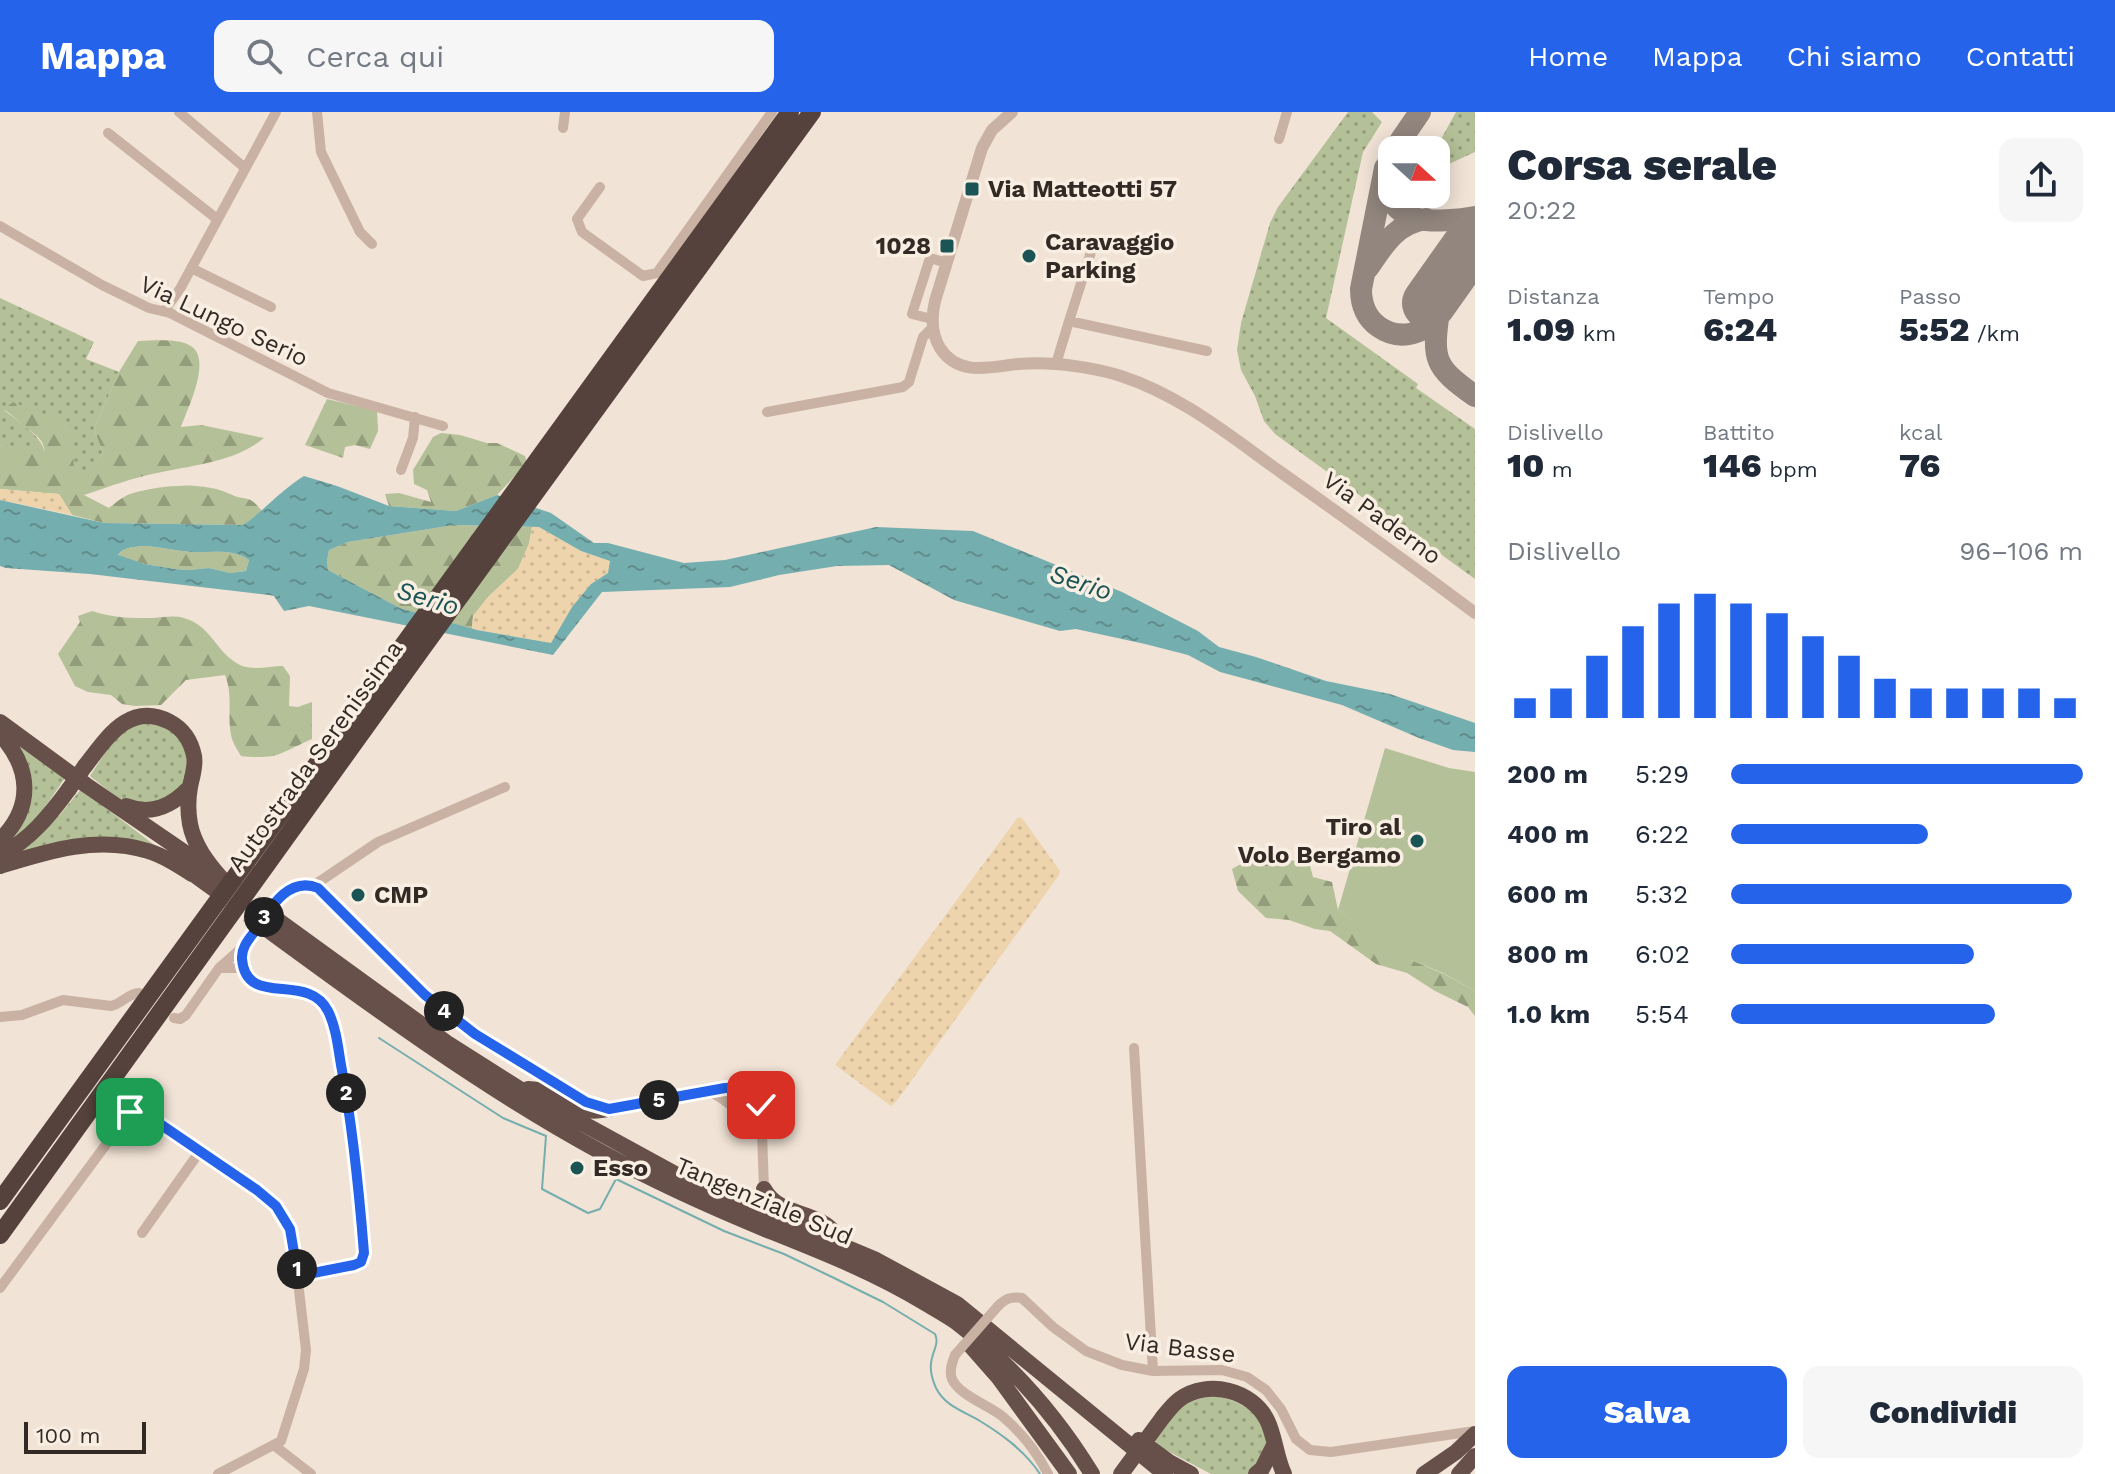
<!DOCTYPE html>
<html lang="it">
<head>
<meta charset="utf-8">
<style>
  body { margin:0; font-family:"Work Sans",sans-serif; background:#f6f6f7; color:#1f2937; height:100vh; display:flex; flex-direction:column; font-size:30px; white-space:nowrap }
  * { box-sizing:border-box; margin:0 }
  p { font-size:26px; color:#747a83 }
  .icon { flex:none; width:44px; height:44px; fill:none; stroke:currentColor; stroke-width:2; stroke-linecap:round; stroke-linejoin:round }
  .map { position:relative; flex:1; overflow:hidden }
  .side { display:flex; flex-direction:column; background:#fff; width:640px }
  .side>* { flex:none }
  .needle { width:52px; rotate:111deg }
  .buttons { position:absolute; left:1378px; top:24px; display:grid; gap:16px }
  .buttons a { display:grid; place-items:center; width:72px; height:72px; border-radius:16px; background:#fff; box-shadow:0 4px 20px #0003; font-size:40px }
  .scale { position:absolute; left:24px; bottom:20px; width:122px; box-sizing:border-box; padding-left:8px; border:4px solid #332925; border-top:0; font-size:22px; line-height:28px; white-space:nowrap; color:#332925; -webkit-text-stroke:6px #f9eee2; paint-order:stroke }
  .pin { position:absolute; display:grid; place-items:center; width:68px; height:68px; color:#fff; margin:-34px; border-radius:16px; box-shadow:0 4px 12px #0006 }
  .km { position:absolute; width:40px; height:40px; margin:-20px; border-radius:50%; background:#222; color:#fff; font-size:22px; line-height:40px; text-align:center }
  .round { display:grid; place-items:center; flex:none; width:84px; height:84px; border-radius:16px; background:#f6f6f7 }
  .headline { display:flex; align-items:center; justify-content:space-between; height:136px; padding:0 32px }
  h1 { font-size:44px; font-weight:800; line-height:60px }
  .stats { display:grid; grid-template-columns:repeat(3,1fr); gap:12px; height:136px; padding:8px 32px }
  .stats div { display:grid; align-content:center }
  .stats b { font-size:34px; font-weight:800 }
  .stats small { font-size:22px; font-weight:400 }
  .stats p { font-size:22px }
  .chart { height:224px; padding:16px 32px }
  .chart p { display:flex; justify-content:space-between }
  .chart svg { width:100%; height:144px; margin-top:8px; stroke:#2563eb; stroke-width:6 }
  .primary-button { display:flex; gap:16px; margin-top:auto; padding:16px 32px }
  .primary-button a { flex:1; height:92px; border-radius:16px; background:#2563eb; color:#fff; font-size:32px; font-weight:800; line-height:92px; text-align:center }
  .primary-button a+a { background:#f6f6f7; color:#1f2937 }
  ul { padding:0 32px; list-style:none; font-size:26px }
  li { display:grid; grid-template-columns:128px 96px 1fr; align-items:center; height:60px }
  li i { height:20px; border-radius:10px; background:#2563eb }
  header { display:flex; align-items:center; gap:48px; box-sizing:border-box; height:112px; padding:0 40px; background:#2563eb; color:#fff }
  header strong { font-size:38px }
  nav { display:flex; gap:44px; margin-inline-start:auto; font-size:28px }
  .search { width:560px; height:72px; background:#f6f6f7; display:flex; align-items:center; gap:20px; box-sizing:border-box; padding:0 28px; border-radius:16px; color:#747a83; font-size:30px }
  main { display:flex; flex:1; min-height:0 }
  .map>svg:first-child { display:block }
  .grass { fill:url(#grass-dots) }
  .forest { fill:url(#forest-firs) }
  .sand { fill:url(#sand-dots) }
  .pitch { fill:#b4c097 }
  .water { fill:url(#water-ripples); fill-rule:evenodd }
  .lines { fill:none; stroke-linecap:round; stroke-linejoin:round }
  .stream { stroke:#75aeae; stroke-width:2 }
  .taxiway { stroke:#92867e; stroke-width:22 }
  .runway { stroke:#92867e; stroke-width:54 }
  .trunk-tunnel { stroke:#cbbeb3; stroke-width:16; stroke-dasharray:16 8; stroke-linecap:butt }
  .minor { stroke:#c9b2a3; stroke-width:10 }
  .tertiary { stroke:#c9b2a3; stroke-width:12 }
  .trunk { stroke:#665049; stroke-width:16 }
  .motorway { stroke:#55423c; stroke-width:18 }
  .minor-bridge { stroke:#c9b2a3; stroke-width:10 }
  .trunk-bridge { stroke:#665049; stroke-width:16 }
  .route-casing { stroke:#fff; stroke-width:16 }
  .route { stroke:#2563eb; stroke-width:10 }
  .poi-dot { fill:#1a5455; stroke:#f9eee2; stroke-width:3 }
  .labels { text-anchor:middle; stroke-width:7; stroke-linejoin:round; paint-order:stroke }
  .poi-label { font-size:24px; font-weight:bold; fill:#332925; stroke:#f9eee2; text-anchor:start }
  .street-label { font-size:24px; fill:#332925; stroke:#f9eee2 }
  .water-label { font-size:26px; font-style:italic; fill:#1a5455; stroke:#f9eee2 }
</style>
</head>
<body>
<header>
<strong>Mappa</strong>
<div class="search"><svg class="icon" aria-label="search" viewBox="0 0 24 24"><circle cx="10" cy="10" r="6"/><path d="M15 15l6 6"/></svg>Cerca qui</div>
<nav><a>Home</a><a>Mappa</a><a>Chi siamo</a><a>Contatti</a></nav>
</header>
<main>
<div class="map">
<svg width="1475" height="1362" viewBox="0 0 1475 1362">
  <defs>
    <pattern id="grass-dots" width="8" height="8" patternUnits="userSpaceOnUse" patternTransform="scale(2)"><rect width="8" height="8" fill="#b4c097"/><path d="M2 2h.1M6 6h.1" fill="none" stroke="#939c7b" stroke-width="1.8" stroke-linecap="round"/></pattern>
    <pattern id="forest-firs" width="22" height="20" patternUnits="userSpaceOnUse" patternTransform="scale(2)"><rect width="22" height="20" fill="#b4c097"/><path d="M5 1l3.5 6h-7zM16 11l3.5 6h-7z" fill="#939c7b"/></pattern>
    <pattern id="sand-dots" width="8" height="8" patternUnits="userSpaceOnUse" patternTransform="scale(2)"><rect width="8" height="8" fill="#eed4ac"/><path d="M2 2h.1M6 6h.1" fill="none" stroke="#cdb694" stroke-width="1.8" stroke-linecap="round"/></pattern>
    <pattern id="water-ripples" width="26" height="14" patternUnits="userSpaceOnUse" patternTransform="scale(2)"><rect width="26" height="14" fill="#75aeae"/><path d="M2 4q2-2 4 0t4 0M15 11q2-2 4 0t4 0" fill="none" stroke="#618e8d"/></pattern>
  </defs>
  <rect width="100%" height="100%" fill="#f1e3d6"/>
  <path class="grass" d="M1348,0H1372L1382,10L1363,40L1326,206L1418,272L1416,276L1475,317V467L1275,322L1264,309L1255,284L1241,258L1237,238L1241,211L1270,111L1278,95Z
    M1456,0H1475V40L1436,58L1435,38Z
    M0,186L94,230L86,247L119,260L94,317L103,341L88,361L74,356L63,311L4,298C19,310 39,321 45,340L0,333Z
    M154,610C190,627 189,636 184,673L153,695L119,687L90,664L110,633L133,612Z
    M11,626L65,666L45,695L47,697L10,730L25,697Z
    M81,677L157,735L144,733L17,744L56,704H59Z
    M1212,1284C1240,1287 1259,1301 1269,1326L1251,1362H1211L1162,1336L1154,1328C1175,1301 1177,1291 1212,1284Z"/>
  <path class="forest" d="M138,229C153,229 175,226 189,233C214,245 187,297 181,315L201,313L264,326C235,350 193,353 157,361C132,366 108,375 84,383L109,396C115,391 122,385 130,382C158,373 204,369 230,382C246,390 248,381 262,399L243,413L104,411L72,403L59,382L0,377V333L45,339L42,330L37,324L4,297L13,290L71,314L74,356L88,360L103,341L94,317L119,260Z
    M327,287L377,299L378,319L370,337L355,333L345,335L343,346L305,333Z
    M441,321L460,323L487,331H497L525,344L527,351L497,383L456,399L389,394L385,382L399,381L431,390L427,378L414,372L413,358L433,325Z
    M454,413L532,415L529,432L518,457L489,484L473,504L472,517L400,496L328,458L327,449L329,438L348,430Z
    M146,434C161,435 176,439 192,440C211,441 232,436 249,448L246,459L230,461L209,456L188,458L175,457L145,452L118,444C123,434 136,435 146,434Z
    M92,499C112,506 132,506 153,506C163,505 175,503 184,506C212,514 216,541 240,553C253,559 269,554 283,554L290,564L289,594L298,595L312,590V627C280,641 278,648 241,644C238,639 234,633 232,627C226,606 234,586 225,563L186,568L161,593L135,594L122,592L111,583L88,580L75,574L58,542L80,510L78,504Z
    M1253,745L1309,750L1313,765L1332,770L1338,798L1411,848L1444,862L1475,879V904L1468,895L1435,879L1407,861L1376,852L1330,819L1315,817L1289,808L1266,806L1238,779L1232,757Z"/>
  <path class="sand" d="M0,377L59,382L72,403L0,388Z
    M532,415H539L581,439L610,449L609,461L591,472L572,495L551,531L472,517L473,504L489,484L518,457L529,432Z
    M1018,705L1022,706L1060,759L1059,763L896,990L891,994L835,953Z"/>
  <path class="pitch" d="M1385,636L1449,656L1475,660V879L1443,861L1406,846L1338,798Z"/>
  <path class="water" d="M304,364L337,374L389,394L456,399L497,383L551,401L594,431H608L684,451L725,448L876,415L973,419L1122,480L1198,519L1219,535L1256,545L1326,569L1390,582L1475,611V640L1453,638L1419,626L1342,593L1220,560L1188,543L1145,532L1076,517L1060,519L954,488L889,453L837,454L779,463L730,475L602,480L553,543L309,494L284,499L274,484L269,483L90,462L6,456L0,454V388L104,411L243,413C265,398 281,378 304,364ZM454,413L539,415L581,439L610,449L608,461L591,472L572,495L551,531L477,518L400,496L328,458L327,449L329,438L348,430ZM146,434C161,435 176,439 192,440C211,441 232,436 249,448L246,459L230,461L209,456L188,458L175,457L145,452L118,443C124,434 136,435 146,434Z"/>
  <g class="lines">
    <path class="stream" d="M379,926L503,1006L546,1024L542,1077L588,1101L600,1097L616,1067L724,1119L784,1142L832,1165L883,1190L935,1222C939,1231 934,1237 932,1246C929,1256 932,1267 936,1276C945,1294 963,1299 980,1309C1003,1323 1025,1339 1040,1362"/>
    <path class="taxiway" d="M1394,38L1420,0
      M1392,41C1379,66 1386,100 1418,107C1432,110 1460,108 1475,105
      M1385,56L1361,177C1361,192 1366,206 1379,215C1399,229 1428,223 1438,200C1442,192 1442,183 1445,176C1452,161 1465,147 1475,134
      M1368,156C1384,133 1395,112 1426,107
      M1439,199C1432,248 1434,255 1475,284"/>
    <path class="runway" d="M1429,191L1475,126"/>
    <path class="trunk-tunnel" d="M235,776L272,804
      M228,788L264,815"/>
    <path class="minor" d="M179,0L245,56
      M317,0L321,40L360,120L372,132
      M563,16L565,0
      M108,21L217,107
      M1279,27L1287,0
      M600,75L577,107L582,120L643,164L657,161L772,0
      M0,114L102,173L149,196L170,201L328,281L443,314
      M191,156L271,195
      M164,199L180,177L276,0
      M932,207L912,202L930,146L947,151
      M1069,209L1092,137
      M1056,252L1069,209L1207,239
      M767,300L903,275L909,270L923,225L932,216
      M401,358L413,326L415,305
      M313,774L378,730L505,675
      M244,834L219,856H244
      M0,905L22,903L63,888L111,894C121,892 129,881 139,881
      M174,906L180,907L186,903L219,856
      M1134,936L1153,1259
      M710,980C731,988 737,1008 762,1001
      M142,1121L200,1039L257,1078L276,1094L290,1117L294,1136L306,1238L304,1257L281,1329L218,1362
      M298,1164L354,1153L361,1150L364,1141C359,1080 354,1019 342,959C338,939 337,917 328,899C308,860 246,896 242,847C241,834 251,825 258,815C272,795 289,764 318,776L425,883L475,922L586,990L609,997L725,976H743L756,982L761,993L764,1077
      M0,1176L130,1000L141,999L200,1039
      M998,1194C1005,1187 1011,1184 1022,1186L1053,1215L1086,1239L1122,1253L1153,1259L1222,1258L1247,1265L1266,1278L1281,1297L1296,1327L1310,1338L1331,1340L1475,1319
      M955,1243C952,1251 949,1259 952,1267C959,1283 988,1293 1002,1304C1021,1320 1037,1340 1048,1362
      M275,1334L311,1362"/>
    <path class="tertiary" d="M1012,0L992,18L982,36L935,189C931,206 931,221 940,236C959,265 990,255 1018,252C1030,251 1043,251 1055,252C1074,253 1102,258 1121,264C1182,284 1230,324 1282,361C1347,407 1411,453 1475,501"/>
    <path class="trunk" d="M0,610L86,673L206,755
      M0,622C31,656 34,695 0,728
      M85,654C107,626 129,589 170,610C183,617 191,629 194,644C196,655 192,664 190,675C188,686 188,701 190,712C194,733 207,750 221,766
      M126,694C152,704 172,694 190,675
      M0,743C29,729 50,703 69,677
      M0,754C48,739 98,723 148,739C164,744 178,753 192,762
      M185,756L214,777
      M272,804L447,931L518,976L688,1069L876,1148L957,1192L1165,1362
      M264,815C373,895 482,975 601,1040C654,1069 709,1094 765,1117C820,1139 874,1160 925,1191C935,1197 946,1203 956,1210C1011,1252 1056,1303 1092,1362
      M528,977C536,978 546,978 554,982C577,992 580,1003 609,997
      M764,1077C778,1103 812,1099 831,1117C836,1121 839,1127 842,1133
      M970,1233L999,1266L1069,1362
      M1163,1305C1168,1299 1173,1292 1180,1287C1208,1267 1252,1278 1267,1308C1275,1324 1276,1345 1284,1362
      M1139,1328L1169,1350L1191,1362
      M1256,1362L1262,1357L1274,1333
      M1424,1362L1456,1340L1475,1322
      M1459,1362L1475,1344"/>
    <path class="motorway" d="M0,1089L790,0
      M0,1123L421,538L812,0"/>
    <path class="minor-bridge" d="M955,1243L998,1194"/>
    <path class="trunk-bridge" d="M69,677L85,654
      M1121,1362L1163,1305"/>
  </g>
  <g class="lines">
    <defs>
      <path id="route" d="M130,1000L141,999L257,1078L276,1094L290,1117L298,1164L354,1153L361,1150L364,1141C359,1078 353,1015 341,953C338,935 336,915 328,899C308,859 246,897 242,847C241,834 251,825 258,815C271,795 289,764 318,776L425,883L475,922L586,990L609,997L725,976H743L756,982L761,993"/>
    </defs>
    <use href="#route" class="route-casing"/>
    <use href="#route" class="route"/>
  </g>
  <g class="poi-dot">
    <rect x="964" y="69" width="16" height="16" rx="4"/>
    <rect x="939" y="126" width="16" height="16" rx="4"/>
    <circle cx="1029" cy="144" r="8"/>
    <circle cx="1417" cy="729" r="8"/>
    <circle cx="358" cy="783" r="8"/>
    <circle cx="577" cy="1056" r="8"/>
  </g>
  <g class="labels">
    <g class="poi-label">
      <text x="988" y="85">Via Matteotti 57</text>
      <text x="1045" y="138">Caravaggio<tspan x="1045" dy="28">Parking</tspan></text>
      <text x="931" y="142" text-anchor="end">1028</text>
      <text x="1401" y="723" text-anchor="end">Tiro al<tspan x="1401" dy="28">Volo Bergamo</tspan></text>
      <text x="374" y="791">CMP</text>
      <text x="593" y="1064">Esso</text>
    </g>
    <g class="street-label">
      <text transform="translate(224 209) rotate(25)" y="8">Via Lungo Serio</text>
      <text transform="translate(1382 406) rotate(36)" y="8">Via Paderno</text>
      <text transform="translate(315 644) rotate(-54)" y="8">Autostrada Serenissima</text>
      <text transform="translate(764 1089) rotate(23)" y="8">Tangenziale Sud</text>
      <text transform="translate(1180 1236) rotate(7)" y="8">Via Basse</text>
    </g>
    <g class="water-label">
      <text transform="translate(1081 470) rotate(18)" y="9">Serio</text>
      <text transform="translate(428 486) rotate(16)" y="9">Serio</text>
    </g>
  </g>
</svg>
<div class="buttons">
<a><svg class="needle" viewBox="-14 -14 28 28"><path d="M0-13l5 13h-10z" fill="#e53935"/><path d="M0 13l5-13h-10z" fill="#747a83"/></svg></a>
</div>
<div class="scale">100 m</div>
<div class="pin" style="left:130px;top:1000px;background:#1e9e55"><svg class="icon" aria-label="arrive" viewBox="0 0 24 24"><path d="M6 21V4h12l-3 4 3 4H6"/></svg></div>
<div class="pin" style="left:761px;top:993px;background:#d93025"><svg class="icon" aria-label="check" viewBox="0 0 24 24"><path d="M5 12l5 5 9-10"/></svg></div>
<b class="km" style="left:297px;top:1157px">1</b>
<b class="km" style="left:346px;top:981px">2</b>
<b class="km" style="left:264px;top:805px">3</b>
<b class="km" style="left:444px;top:899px">4</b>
<b class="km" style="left:659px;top:988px">5</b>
</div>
<section class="side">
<div class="headline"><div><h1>Corsa serale</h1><p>20:22</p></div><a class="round"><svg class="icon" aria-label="share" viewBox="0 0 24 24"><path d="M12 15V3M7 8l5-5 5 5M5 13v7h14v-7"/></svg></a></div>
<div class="stats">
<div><p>Distanza</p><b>1.09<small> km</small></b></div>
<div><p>Tempo</p><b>6:24</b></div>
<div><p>Passo</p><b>5:52<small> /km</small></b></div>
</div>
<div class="stats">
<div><p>Dislivello</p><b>10<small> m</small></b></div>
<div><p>Battito</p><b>146<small> bpm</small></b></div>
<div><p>kcal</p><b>76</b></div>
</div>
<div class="chart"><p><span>Dislivello</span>96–106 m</p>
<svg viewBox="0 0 160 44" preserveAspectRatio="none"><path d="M5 44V38M15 44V35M25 44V25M35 44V16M45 44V9M55 44V6M65 44V9M75 44V12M85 44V19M95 44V25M105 44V32M115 44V35M125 44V35M135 44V35M145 44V35M155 44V38"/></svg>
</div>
<ul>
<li><b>200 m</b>5:29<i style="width:100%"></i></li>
<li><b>400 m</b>6:22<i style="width:56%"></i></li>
<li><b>600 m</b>5:32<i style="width:97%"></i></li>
<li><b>800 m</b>6:02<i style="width:69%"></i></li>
<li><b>1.0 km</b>5:54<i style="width:75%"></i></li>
</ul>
<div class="primary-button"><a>Salva</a><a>Condividi</a></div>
</section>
</main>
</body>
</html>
